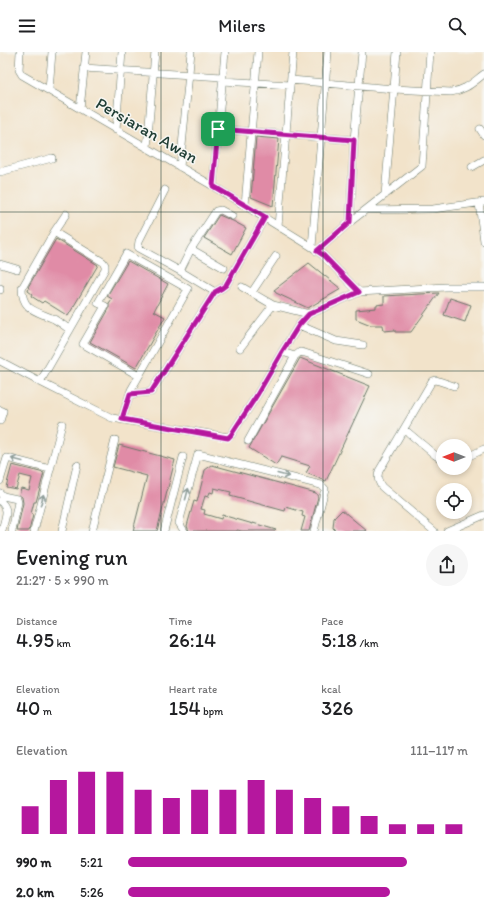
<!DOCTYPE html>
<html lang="en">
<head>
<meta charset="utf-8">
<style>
  body { margin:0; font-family:Itim,sans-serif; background:#f6f6f6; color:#202124; height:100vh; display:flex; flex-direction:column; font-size:15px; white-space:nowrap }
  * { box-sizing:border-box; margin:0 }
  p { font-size:13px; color:#757577 }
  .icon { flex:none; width:22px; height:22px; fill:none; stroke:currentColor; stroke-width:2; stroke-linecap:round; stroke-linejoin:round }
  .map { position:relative; height:479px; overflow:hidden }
  .drawer { display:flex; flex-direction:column; background:#fff; flex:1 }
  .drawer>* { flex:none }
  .needle { width:26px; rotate:270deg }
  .tools { position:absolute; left:436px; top:387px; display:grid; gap:8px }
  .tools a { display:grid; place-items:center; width:36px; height:36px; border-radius:50%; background:#fff; box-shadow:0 2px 6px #0003; font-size:20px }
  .pin { position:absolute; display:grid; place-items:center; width:34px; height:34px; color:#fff; margin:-17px; border-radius:8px; box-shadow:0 2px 6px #0006 }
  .round { display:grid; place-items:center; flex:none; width:42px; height:42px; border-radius:21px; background:#f6f6f6 }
  .summary { display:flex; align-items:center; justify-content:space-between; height:68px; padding:0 16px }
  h1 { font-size:22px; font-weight:600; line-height:30px }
  .metrics { display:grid; grid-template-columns:repeat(3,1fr); gap:6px; height:68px; padding:4px 16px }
  .metrics div { display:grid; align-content:center }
  .metrics b { font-size:20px; font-weight:600 }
  .metrics small { font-size:11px; font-weight:400 }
  .metrics p { font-size:11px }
  .chart { height:112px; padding:8px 16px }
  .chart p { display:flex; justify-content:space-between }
  .chart svg { width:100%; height:72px; margin-top:4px; stroke:#b5179e; stroke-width:6 }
  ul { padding:0 16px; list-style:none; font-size:13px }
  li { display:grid; grid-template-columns:64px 48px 1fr; align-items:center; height:30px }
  li i { height:10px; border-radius:5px; background:#b5179e }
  header { display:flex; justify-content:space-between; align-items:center; height:52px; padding:0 16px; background:#fff; font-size:18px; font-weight:600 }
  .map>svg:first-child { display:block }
  .building { fill:#e08ba6 }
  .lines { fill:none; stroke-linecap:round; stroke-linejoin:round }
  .minor-casing { stroke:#697768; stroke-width:8 }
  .minor { stroke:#fff; stroke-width:7 }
  .oneway { stroke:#8f9e9a }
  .route-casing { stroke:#fff; stroke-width:8 }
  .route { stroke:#b5179e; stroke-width:5 }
  .grid { fill:none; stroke:#1f3d34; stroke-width:1; stroke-opacity:0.55 }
  .labels { text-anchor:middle; stroke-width:3; stroke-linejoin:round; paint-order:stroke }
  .street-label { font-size:17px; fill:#1f3d34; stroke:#f6f6f2 }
</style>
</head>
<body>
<header><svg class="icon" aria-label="menu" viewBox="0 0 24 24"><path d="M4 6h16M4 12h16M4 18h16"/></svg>Milers<svg class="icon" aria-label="search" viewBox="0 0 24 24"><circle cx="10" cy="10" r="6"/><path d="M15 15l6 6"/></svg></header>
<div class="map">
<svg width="484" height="479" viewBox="0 0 484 479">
  <rect width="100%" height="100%" fill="#f6f6f2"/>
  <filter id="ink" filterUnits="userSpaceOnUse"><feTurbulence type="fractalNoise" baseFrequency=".025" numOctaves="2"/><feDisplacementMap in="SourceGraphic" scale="8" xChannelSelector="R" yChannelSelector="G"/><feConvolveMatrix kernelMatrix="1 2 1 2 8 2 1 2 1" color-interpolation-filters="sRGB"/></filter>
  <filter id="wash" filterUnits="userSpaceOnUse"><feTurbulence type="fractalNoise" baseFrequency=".012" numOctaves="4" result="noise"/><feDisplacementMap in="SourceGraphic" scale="16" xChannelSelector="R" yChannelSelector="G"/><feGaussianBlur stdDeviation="0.9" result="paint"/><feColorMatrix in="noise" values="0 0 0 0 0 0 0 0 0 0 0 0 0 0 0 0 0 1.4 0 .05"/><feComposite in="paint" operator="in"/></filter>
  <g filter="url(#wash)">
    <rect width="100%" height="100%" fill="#f2e3ca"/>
    <g id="blocks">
      <path class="building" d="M256,85L279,87L273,154L251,145Z
        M219,163L233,169L246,176L232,202L204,186Z
        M56,187L98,213L68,264L44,249L42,251L31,244L32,242L28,239L29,236L28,235Z
        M128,209L168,232L154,259L165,265L136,316L90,290L109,257V251L112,247L107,244Z
        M309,211L341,237L308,256L276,241L274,238Z
        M439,241L411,280H395V278L384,279L383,273H371L356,267V258L376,256V253L384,252V244Z
        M450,246L471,253L465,270L444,263Z
        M300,306L370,334L326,429L306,421L310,414L281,405L276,413L249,396Z
        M119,393L175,408L157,479H133L147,424L113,415Z
        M12,413L44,421L36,450H34L31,462L33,463L29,479H17L23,451L22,445L19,443L21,436L29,438L32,426L20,423L16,437L6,435Z
        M212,413L316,441L318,445L309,479H301L305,465L302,464L303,460L286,455L285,459L230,444L231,440L214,436L213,441L210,440L208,445L205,444L201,457L205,458L204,462L221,467L222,463L253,472V471L276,478L275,479H242L237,478V479H189L187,474L194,449L197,450L205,418Z
        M342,458L367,479H336L333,476L334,466Z"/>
    </g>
  </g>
  <g filter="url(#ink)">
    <use href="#blocks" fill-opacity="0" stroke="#697768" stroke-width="1"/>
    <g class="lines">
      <defs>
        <path id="minor" d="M20,0L19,18L22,23L213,134L312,195L323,203L359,240
          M84,16L222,25
          M291,28L394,37L451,40C466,38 472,31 484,22
          M222,29L290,33
          M49,38L52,0
          M80,57L86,0
          M218,77L354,88
          M480,77L484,83
          M116,78L122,0
          M147,96L155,0
          M180,115L191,0
          M472,115L484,108
          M0,120L52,106
          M213,134L225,0
          M165,138L139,189L138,196L180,219
          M385,143L397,0
          M479,151L484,189
          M245,153L258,0
          M366,158L433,157L484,150
          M350,170L354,88L362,0
          M278,174L293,0
          M54,180L66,162
          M312,195L328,0
          M191,197L224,216
          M317,199L350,170L422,114L430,0
          M0,212L17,217
          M242,235L273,253L309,262
          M0,236V238
          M215,240L180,219L191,197L216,159L221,158L232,164
          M252,240L276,204
          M299,273L336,289L363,293
          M240,296L273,253
          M282,300L295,304L300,300L305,301L369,322
          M0,309L40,330L112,366L228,385L231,383L257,343L282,300L299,273L309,262L359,240L446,235H484
          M40,330L105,217V213L103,210L54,180L22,236C22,259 37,259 54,267C59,270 65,274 70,278
          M130,342L151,340L215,240L222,236L226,233L265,165
          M0,358L3,359L0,369
          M122,367L131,338L139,324L188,237L126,202L98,251L105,254L83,292L139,324
          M404,377L435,403L443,408
          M248,389L295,304
          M465,406L484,397
          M0,429L7,406L50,417
          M0,441L3,444L17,447L18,450L12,479
          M0,449C11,458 4,466 2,479
          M34,479L62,372
          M62,479L77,413
          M92,479L115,388
          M164,479L183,405
          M184,479L179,471L198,402L321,433L325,437L314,479
          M434,479L382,435C378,430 377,426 379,419L432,329L436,328L454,334
          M447,479L484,463"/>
      </defs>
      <use href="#minor" class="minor-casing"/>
      <use href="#minor" class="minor"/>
    </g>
    <defs><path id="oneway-shaft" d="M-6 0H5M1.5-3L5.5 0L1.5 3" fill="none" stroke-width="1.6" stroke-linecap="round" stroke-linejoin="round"/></defs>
    <g class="oneway">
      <use href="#oneway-shaft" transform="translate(17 408) rotate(-165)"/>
      <use href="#oneway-shaft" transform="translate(283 423) rotate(14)"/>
      <use href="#oneway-shaft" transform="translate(187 442) rotate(-75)"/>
      <use href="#oneway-shaft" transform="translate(42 448) rotate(-75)"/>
    </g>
  </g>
  <g class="lines" filter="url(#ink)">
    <defs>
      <path id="route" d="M218,77L354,88L350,170L317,199L323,203L359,240L309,262L299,273L282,300L257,343L231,383L228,386L122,367L130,342L151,340L215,240L222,236L226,233L265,165L213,134Z"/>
    </defs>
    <use href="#route" class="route-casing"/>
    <use href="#route" class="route"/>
  </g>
  <path class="grid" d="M161,0V479M323,0V479M0,160H484M0,319H484"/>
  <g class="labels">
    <g class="street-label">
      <text transform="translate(147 78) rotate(30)" y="6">Persiaran Awan</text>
    </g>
  </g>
</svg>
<div class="tools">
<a><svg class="needle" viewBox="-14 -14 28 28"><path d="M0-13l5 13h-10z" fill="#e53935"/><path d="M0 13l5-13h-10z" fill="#757577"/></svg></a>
<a><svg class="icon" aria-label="locate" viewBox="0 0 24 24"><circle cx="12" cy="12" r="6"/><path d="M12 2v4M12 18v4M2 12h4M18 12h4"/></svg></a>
</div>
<div class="pin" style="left:218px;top:77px;background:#1e9e55"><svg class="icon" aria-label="arrive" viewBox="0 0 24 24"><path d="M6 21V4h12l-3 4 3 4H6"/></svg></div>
</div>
<section class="drawer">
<div class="summary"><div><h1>Evening run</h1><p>21:27 · 5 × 990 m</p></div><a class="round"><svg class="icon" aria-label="share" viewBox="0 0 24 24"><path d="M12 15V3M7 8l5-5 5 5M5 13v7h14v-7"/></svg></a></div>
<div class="metrics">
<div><p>Distance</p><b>4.95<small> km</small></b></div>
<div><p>Time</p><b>26:14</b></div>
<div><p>Pace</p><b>5:18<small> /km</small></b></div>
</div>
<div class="metrics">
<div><p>Elevation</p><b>40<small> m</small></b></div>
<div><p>Heart rate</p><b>154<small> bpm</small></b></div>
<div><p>kcal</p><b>326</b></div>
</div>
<div class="chart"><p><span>Elevation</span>111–117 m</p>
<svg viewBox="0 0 160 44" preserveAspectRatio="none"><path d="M5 44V27M15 44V11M25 44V6M35 44V6M45 44V17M55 44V22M65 44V17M75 44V17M85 44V11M95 44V17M105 44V22M115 44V27M125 44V33M135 44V38M145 44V38M155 44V38"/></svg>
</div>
<ul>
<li><b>990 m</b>5:21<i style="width:82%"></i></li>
<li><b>2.0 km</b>5:26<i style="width:77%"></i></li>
</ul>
</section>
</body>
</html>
